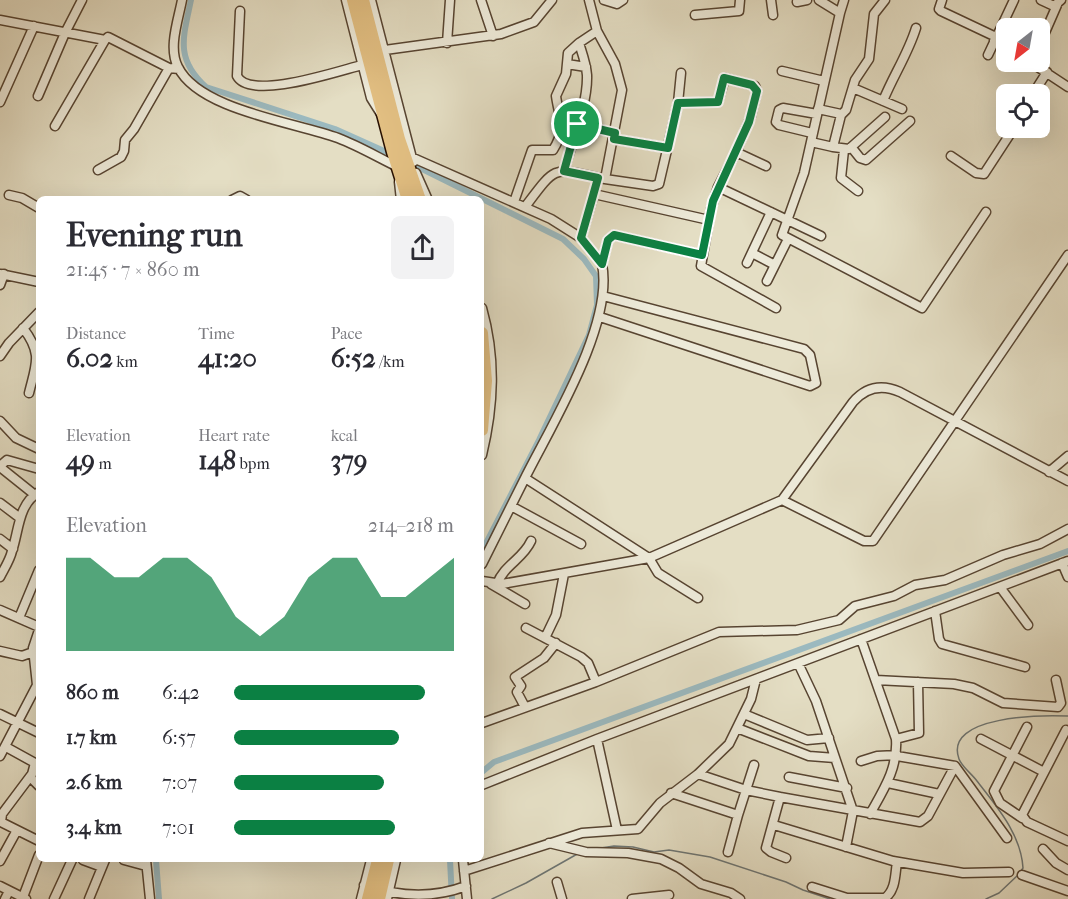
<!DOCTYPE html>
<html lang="en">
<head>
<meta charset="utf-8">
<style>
  body { margin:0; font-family:"IM FELL French Canon",serif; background:#f2f2f3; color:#2b2b33; height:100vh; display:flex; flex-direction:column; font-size:22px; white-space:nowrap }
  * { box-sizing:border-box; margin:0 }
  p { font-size:20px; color:#7c7c81 }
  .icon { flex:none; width:33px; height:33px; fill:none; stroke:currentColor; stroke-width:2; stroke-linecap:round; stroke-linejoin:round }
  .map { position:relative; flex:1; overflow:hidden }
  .panel { position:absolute; left:36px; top:196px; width:448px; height:666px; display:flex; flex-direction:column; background:#fff; border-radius:9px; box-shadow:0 6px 24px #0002 }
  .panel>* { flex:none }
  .needle { width:39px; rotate:211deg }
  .tools { position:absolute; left:996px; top:18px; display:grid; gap:12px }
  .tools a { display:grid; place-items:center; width:54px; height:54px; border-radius:9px; background:#fff; box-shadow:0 6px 24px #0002; font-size:30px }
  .pin { position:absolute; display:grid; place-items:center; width:51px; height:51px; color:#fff; margin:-26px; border:3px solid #fff; border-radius:50%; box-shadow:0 2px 6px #0007 }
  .round { display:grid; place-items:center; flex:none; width:63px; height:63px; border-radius:9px; background:#f2f2f3 }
  .overview { display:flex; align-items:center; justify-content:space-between; height:102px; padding:0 30px }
  h1 { font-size:33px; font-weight:700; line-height:45px }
  .stats { display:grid; grid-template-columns:repeat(3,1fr); gap:9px; height:102px; padding:6px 30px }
  .stats div { display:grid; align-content:center }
  .stats b { font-size:26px; font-weight:700 }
  .stats small { font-size:16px; font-weight:400 }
  .stats p { font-size:16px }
  .chart { height:168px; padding:12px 30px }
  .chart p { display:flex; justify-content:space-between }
  .chart svg { width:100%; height:108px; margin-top:6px; fill:#0b8043; opacity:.7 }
  ul { padding:0 30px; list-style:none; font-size:20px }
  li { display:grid; grid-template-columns:96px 72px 1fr; align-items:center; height:45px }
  li i { height:15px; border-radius:8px; background:#0b8043 }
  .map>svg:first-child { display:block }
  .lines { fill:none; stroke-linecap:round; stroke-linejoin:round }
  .stream { stroke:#6d7573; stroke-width:1.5 }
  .canal { stroke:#9bb9bf; stroke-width:6 }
  .minor-casing { stroke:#574431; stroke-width:11 }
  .highway-casing { stroke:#281000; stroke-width:15 }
  .minor { stroke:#edead9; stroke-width:8 }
  .highway { stroke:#e2bf82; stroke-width:12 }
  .route-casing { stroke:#fff; stroke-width:12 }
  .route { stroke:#0b8043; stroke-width:8 }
</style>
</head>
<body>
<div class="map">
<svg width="1068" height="899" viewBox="0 0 1068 899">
  <rect width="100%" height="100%" fill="#e4dec4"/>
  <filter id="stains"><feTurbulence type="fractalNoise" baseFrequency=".00333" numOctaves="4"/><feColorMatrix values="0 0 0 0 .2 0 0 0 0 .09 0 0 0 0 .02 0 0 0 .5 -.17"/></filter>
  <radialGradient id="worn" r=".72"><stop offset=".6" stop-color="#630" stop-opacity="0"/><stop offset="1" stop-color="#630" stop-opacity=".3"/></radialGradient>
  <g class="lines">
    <path class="stream" d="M601,848L614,846L633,847L654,852L669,850L710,857L786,882L803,890L830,899
      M1021,871L1023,868C1021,834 997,807 977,781C972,774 962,767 959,759C943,715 1044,715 1068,716
      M492,899L526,883L579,853
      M986,899L999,893L1018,875"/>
    <path class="canal" d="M191,0C183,38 175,59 206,87L335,129L393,155
      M410,163L563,239L584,259L596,276L597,305L589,335L539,440L482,551
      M482,772L494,762L1068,551
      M156,860L159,899
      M450,860L452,899"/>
    <defs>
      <path id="minor" d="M182,0C178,21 168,48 178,67C199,110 294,122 338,138C359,146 379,158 400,168
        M346,0L371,98L381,114
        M371,0L413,162
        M481,0L493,36
        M604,0L617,4L623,0
        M771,0L773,15
        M819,0L840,13L844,0
        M942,0L939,9L941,11L996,37
        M1041,0L1054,6L1061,0
        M797,2L807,0
        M240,11L237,76C250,101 338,71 362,65
        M840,13L804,173L782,235L922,308L986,212
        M695,15L739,11L740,0
        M0,20L105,40L108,37L169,68L179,69
        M994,41L1006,48
        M447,43L450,0
        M1040,44L1057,5
        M385,50L501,34L534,22L552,0
        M988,55L1014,0
        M1030,62L1068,87
        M567,64L586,67
        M782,71L824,81
        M853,88L902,109
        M1033,94L1047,72
        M38,96L65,33L82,0
        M883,101C893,76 908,54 916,28
        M0,102L34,26
        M678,103L718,102L725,78L755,86L757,91L751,116L736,152
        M818,109L841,114
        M577,124L615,133
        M55,126L105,40
        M812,133L779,125L776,122L779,110L783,108L817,114
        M614,139L668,148
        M811,142L833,147L841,115L846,110L855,80L869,59L874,14L885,0
        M833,147L849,149L885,117
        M852,148L860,158L866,160L910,121
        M844,150L841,178L858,191
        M951,156L976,173L984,174L1014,128
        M411,157L551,219L581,238L594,194L709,220
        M766,166L736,152L718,187L821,236
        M98,170L121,157L124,151L125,140L134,129L169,68
        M564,171C572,142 588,104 587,75C586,63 582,53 579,43L597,31
        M416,173L428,200
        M605,179L653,186L659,184L678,103L681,73
        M399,182L401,200
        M718,187L711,209L701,266L776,308
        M9,195L22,198L39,208
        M232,200L240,196L247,200
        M514,202L532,150H553C567,128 559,118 556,96L566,74L568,53L579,43
        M525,207C558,163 552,168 605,179L622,90L615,64L597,31L589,0
        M581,238L602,264L608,240L614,235L702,255
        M752,253L775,265
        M747,263L771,212
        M0,274L39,282
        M767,281L788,239
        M0,285L4,274
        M482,308C496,358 494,405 482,455
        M600,317L810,386L816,383L810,355L804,349L603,296
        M23,328C43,354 36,364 29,393
        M0,356L9,343L39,312
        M0,421L16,438L39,449
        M0,466L7,460L39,469
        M0,467L35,495
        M1049,472L1068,456
        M782,500L864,541H873L1068,255
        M0,503L20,518
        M511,506L581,544
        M0,539L13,549
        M1062,563L1068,577
        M482,564L525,478
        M0,577C4,569 10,560 12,551C19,531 18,504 39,492
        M482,581L502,584L649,558L525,478C552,424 614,324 602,264
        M491,584L525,604
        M497,584C504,565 523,559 531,541
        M1000,587L1028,625
        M698,598L658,573L649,558L782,500L853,402C866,387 882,384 900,392L1068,481
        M0,610L39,627
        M935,611L939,639L942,644L1025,667
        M19,618L39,570
        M526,628L581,657L588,663L596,682
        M545,638L556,615L564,574
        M861,639L896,739C898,768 884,789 870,814
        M0,651L22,656L33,652
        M798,663L816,701L853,811L846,847
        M876,680L954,684L973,688L1003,703L1058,707L1061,703L1056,680
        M525,707L517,692L521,686L515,677L544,658L556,643
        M0,714L39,733
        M744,714L807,740L829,738
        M482,723L596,682L719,632L797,630L839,620L855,606L894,596L915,585L945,580L1003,555L1040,544L1068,529
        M737,728L809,756L835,758
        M1066,730L1022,815L1027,822L1068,841
        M597,739L617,830
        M896,739L919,733L918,682
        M981,739L1044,772
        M6,747L35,763L31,778L39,786
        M0,756L37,685L33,648L39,630
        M861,761L877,756L897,755
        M955,766L1007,838
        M32,774L2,814L1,822L39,841
        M698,774L746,790L780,797L766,848L771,852L786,858
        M789,777L847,788
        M888,783L939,794
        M482,785L597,739L1068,561
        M671,793L738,815L728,852
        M780,797L920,822L928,816L955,766L897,756
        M738,815L754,765
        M1022,818L1000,803L994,791L1027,727
        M774,825L893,861L963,873L1009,872
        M549,843L586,852L628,853L661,859L679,868L701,884L731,893L740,899
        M1043,849L1056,863L1068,870
        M83,860L102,867
        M124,860L146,866
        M146,860L150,899
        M463,860L467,899
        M0,861L16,832
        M464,871L582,833L638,829L660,803L698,774L729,744L751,699L756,679
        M1022,875L1068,891
        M557,882L562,899
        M364,885C399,897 432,899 466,886
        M0,886L26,899
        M812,887L847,898H885C896,890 895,874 897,862
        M23,897L39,855
        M5,899L9,891
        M54,899L72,860
        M89,899L105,860
        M361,899L371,860
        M387,899L396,860
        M632,899L669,895"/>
      <path id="highway" d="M353,0L393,152L408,200
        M363,0L399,139L420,200
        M482,333L486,381L482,430
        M368,899L378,860
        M379,899L388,860"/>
    </defs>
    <use href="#minor" class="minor-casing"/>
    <use href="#highway" class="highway-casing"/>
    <use href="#minor" class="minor"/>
    <use href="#highway" class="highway"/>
  </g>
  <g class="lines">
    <defs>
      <path id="route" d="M724,78L752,85L757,91L749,122L713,201L702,255L614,235L608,240L602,264L581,238L598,178L564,171L577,124L615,133L614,139L668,148L678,103L718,102Z"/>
    </defs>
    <use href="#route" class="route-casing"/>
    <use href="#route" class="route"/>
  </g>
  <rect width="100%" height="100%" filter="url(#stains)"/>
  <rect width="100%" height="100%" fill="url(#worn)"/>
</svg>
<div class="tools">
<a><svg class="needle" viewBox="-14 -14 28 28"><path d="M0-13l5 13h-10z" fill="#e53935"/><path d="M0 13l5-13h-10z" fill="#7c7c81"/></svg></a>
<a><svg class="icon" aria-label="locate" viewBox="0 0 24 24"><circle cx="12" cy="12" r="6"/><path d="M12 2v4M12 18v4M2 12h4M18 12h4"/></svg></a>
</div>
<div class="pin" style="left:577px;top:124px;background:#1e9e55"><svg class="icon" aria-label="arrive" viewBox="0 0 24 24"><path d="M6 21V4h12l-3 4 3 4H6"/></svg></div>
<section class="panel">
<div class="overview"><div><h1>Evening run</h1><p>21:45 · 7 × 860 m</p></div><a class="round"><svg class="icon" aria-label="share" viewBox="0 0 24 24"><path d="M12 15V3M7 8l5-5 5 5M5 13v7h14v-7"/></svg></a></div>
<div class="stats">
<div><p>Distance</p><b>6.02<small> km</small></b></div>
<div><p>Time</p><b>41:20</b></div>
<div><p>Pace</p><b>6:52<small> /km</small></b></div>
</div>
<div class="stats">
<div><p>Elevation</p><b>49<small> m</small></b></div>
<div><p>Heart rate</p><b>148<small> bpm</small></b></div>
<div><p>kcal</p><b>379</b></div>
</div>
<div class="chart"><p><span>Elevation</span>214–218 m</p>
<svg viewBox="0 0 160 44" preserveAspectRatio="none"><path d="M0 44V6L10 6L20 14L30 14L40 6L50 6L60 14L70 30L80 38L90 30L100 14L110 6L120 6L130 22L140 22L150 14L160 6V44z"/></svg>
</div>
<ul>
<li><b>860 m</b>6:42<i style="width:87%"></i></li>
<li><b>1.7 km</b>6:57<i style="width:75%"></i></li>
<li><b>2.6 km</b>7:07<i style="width:68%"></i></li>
<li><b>3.4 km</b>7:01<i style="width:73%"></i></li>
</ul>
</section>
</div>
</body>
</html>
